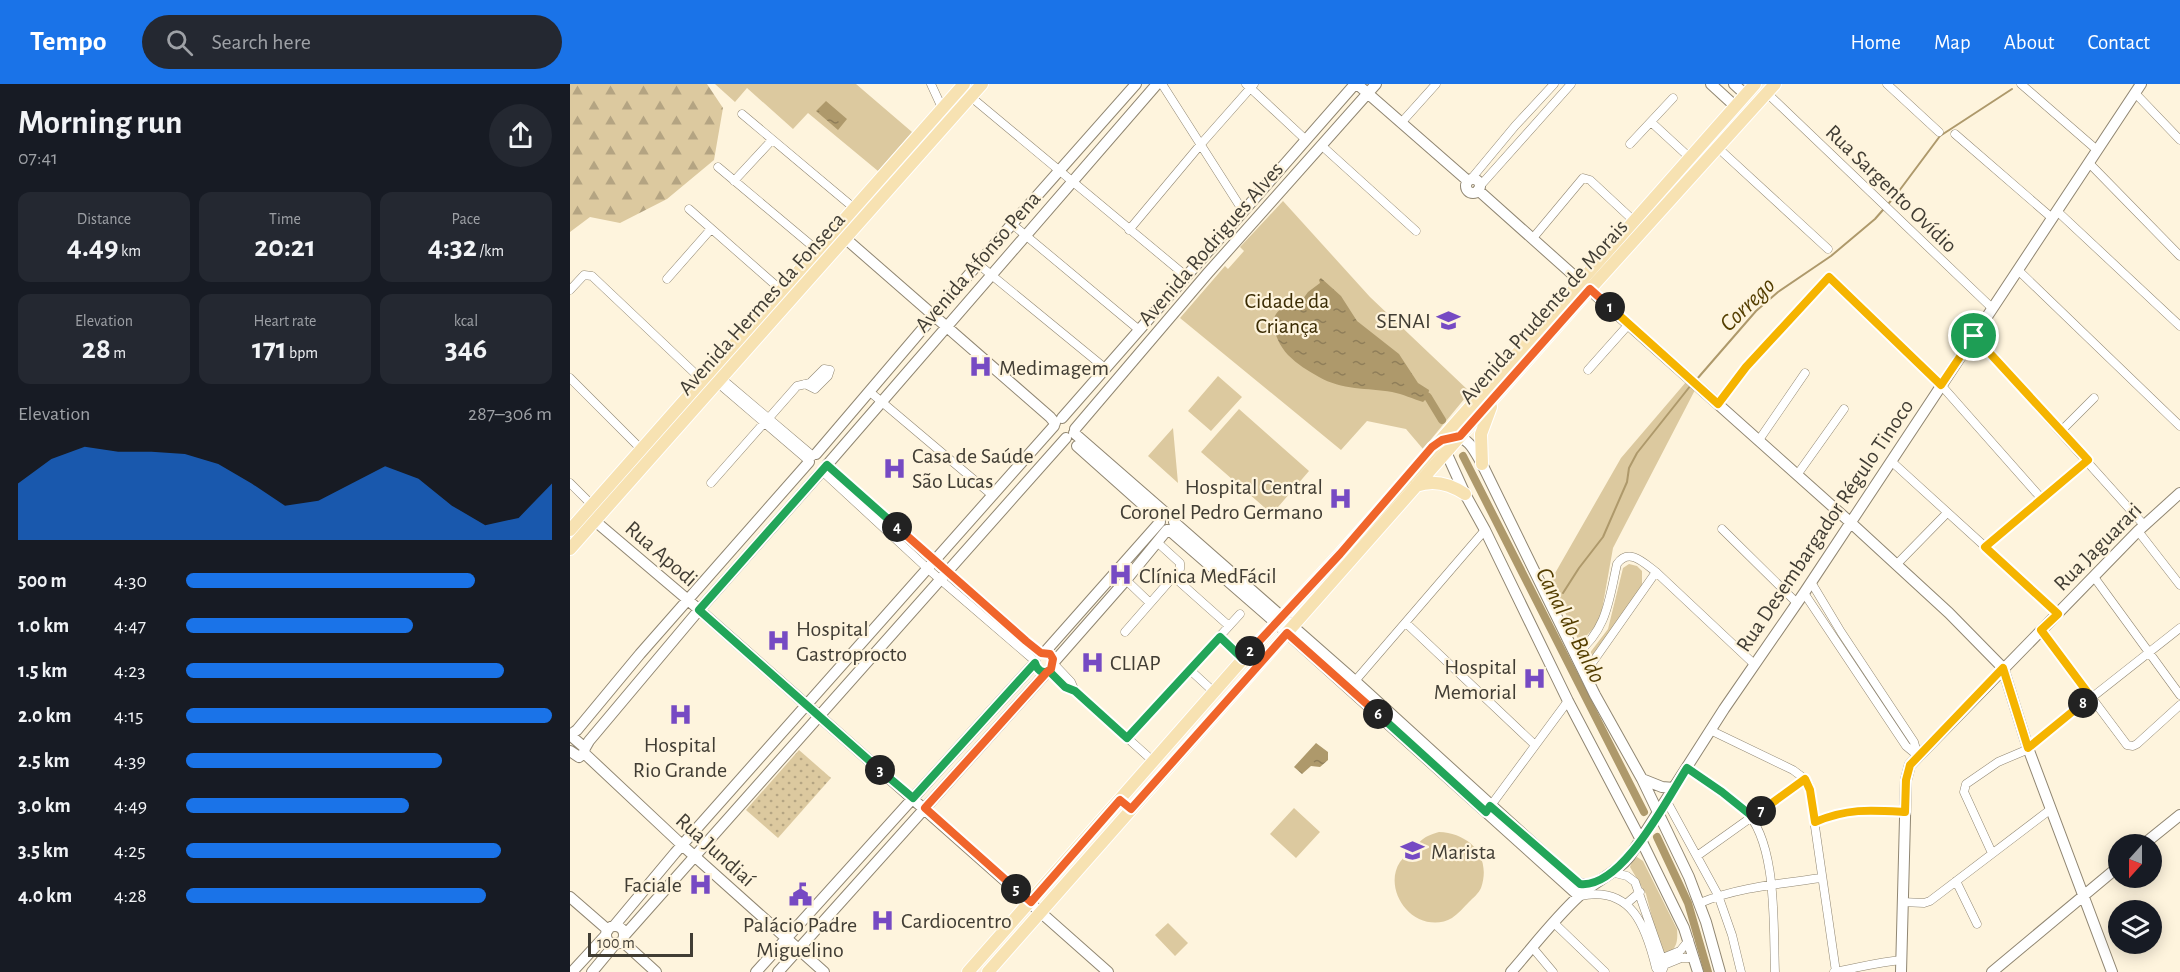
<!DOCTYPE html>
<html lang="en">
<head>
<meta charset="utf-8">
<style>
  body { margin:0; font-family:"Alegreya Sans",sans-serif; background:#242831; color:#f1f3f6; height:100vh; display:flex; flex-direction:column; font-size:22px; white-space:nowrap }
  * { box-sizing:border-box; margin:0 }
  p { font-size:20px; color:#9ea1a6 }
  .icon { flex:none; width:33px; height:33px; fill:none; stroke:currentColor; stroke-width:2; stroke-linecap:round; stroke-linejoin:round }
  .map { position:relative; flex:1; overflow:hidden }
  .panel { display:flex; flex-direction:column; background:#171b24; width:570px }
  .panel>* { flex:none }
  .needle { width:39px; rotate:201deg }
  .controls { position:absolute; left:1538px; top:750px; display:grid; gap:12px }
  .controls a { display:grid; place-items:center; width:54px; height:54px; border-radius:50%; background:#171b24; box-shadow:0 3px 15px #0003; font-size:30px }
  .scale { position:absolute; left:18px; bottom:15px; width:105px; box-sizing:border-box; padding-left:6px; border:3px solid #413d34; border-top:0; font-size:16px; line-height:21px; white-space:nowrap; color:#413d34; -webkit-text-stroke:4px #fef4dd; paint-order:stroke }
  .pin { position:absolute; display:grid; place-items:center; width:51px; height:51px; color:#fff; margin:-26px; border:3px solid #fff; border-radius:50%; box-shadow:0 2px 6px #0007 }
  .km { position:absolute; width:30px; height:30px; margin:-15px; border-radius:50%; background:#222; color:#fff; font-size:16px; line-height:30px; text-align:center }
  .round { display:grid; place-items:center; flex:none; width:63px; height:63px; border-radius:32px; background:#242831 }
  .overview { display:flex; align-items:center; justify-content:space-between; height:102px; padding:0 18px }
  h1 { font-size:33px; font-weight:700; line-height:45px }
  .stats { display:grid; grid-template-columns:repeat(3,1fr); gap:9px; height:102px; padding:6px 18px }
  .stats div { display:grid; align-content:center; border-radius:12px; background:#242831; text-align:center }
  .stats b { font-size:30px; font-weight:700 }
  .stats small { font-size:16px; font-weight:400 }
  .stats p { font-size:16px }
  .chart { height:168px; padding:12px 18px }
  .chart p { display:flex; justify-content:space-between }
  .chart svg { width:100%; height:108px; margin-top:6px; fill:#1a73e8; opacity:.7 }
  ul { padding:0 18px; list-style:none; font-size:20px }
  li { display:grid; grid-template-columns:96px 72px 1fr; align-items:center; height:45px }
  li i { height:15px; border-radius:8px; background:#1a73e8 }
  header { display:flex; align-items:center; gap:36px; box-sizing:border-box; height:84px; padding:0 30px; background:#1a73e8; color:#fff }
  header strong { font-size:28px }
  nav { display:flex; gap:33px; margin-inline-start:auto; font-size:21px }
  .search { width:420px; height:54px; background:#242831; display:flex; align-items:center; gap:15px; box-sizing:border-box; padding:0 21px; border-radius:33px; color:#9ea1a6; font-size:22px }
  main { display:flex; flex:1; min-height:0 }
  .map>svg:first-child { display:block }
  .grass { fill:url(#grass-dots) }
  .forest { fill:url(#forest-firs) }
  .park { fill:#dcc99f }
  .water { fill:url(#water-ripples) }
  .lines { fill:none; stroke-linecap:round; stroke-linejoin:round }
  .stream { stroke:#ae996b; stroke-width:2 }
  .canal { stroke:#ae996b; stroke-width:8 }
  .street-casing { stroke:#908672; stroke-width:9 }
  .secondary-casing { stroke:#908672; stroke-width:12 }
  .primary-casing { stroke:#fff; stroke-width:14 }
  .street { stroke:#fff; stroke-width:8 }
  .secondary { stroke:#fff; stroke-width:10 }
  .primary { stroke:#f7e2b2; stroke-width:12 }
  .split-1-casing { stroke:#fff; stroke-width:12 }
  .split-2-casing { stroke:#fff; stroke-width:12 }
  .split-3-casing { stroke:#fff; stroke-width:12 }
  .split-4-casing { stroke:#fff; stroke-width:12 }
  .split-5-casing { stroke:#fff; stroke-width:12 }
  .split-6-casing { stroke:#fff; stroke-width:12 }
  .split-7-casing { stroke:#fff; stroke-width:12 }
  .split-8-casing { stroke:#fff; stroke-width:12 }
  .split-9-casing { stroke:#fff; stroke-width:12 }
  .split-1 { stroke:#f5b400; stroke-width:8 }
  .split-2 { stroke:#f0652b; stroke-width:8 }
  .split-3 { stroke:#22a559; stroke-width:8 }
  .split-4 { stroke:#22a559; stroke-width:8 }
  .split-5 { stroke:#f0652b; stroke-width:8 }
  .split-6 { stroke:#f0652b; stroke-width:8 }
  .split-7 { stroke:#22a559; stroke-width:8 }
  .split-8 { stroke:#f5b400; stroke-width:8 }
  .split-9 { stroke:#f5b400; stroke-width:8 }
  .labels { text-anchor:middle; stroke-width:4.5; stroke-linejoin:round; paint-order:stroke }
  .street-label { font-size:22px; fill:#413d34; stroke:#fef4dd }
  .park-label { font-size:22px; fill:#3a2b03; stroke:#fef4dd }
  .poi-label { font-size:22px; fill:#413d34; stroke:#fef4dd; text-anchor:start }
  .water-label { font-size:24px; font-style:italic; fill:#543e00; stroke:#fef4dd }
</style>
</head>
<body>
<header>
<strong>Tempo</strong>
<div class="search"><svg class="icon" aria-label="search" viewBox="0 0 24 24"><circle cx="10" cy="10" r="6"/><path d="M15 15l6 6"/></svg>Search here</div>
<nav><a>Home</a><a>Map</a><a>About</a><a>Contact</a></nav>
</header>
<main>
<section class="panel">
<div class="overview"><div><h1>Morning run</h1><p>07:41</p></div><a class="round"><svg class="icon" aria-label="share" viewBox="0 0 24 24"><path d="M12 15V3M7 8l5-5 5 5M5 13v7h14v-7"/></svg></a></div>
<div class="stats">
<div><p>Distance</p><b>4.49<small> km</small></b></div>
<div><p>Time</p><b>20:21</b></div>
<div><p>Pace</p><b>4:32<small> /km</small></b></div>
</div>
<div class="stats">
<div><p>Elevation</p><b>28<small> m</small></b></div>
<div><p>Heart rate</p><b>171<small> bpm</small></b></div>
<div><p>kcal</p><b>346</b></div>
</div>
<div class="chart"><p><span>Elevation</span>287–306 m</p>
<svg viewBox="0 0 160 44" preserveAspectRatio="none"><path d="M0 44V21L10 11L20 6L30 8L40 8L50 9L60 13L70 21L80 30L90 28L100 21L110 14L120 19L130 30L140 38L150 35L160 21V44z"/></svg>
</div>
<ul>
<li><b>500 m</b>4:30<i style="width:79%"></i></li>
<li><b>1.0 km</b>4:47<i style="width:62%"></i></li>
<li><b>1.5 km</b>4:23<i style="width:87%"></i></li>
<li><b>2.0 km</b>4:15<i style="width:100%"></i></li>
<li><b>2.5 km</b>4:39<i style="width:70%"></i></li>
<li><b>3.0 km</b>4:49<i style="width:61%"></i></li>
<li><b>3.5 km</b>4:25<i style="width:86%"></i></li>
<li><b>4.0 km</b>4:28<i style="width:82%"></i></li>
</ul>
</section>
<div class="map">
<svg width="1610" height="888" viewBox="0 0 1610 888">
  <defs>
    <pattern id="grass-dots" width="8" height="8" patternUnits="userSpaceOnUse" patternTransform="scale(1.5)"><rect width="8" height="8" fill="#dcc99f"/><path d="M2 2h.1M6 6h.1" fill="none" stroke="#b4a482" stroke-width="1.8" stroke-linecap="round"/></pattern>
    <pattern id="forest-firs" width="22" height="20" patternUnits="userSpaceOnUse" patternTransform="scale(1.5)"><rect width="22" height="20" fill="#dcc99f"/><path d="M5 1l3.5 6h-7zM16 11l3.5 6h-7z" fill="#b4a482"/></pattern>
    <pattern id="water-ripples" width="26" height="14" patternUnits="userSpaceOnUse" patternTransform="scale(1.5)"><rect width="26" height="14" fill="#ae996b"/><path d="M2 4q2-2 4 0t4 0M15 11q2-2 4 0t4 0" fill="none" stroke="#8f7e59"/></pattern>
  </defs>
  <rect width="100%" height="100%" fill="#fef4dd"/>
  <path class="grass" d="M229,666L261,694L208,754L176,726Z"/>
  <path class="forest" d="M0,0H137L153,24L144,76L97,115L50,139L20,133L0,148Z"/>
  <path class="park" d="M145,0H286L342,48L308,87L238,29L223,45L177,4L165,18Z
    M713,117L800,213L900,308L853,365L836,345L797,337L771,366L610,234L655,182L658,185L674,167L670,163Z
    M648,292L672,313L641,347L618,327Z
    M1116,298L1125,306L1043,464L1030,537L1010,559L980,498L1051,374Z
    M669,325L739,387L702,430L631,368Z
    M603,344L608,399L578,372Z
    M1059,480L1067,482L1072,487V504L1021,573L1019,570L1038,545L1053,484Z
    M724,724L750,748L726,774L700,750Z
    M869,748C899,749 922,772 911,804C909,809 903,814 899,818C894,823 888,830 882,834C867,843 847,838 836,825C825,813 820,793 830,778C833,774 839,769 843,765C852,755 855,752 869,748Z
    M1067,773L1073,777L1107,845C1108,857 1107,864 1097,871L1091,869L1076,810L1060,783L1062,777Z
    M598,839L618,859L605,872L585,851Z"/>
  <path class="water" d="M256,17L277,35L268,46L246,27Z
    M751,194L771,212L787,237L829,270L848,299L859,306L858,313L853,318C843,315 833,310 822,308C798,304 771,306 749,293C738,287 727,280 718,271C703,255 692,220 727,223L738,208L750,199L749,196Z
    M746,659L758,668V676L750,683L741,682L732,690L724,683Z"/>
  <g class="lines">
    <path class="stream" d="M1127,295L1186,227L1208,208L1261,172L1305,135L1326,111L1370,52L1442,5
      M993,509L1009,484L1033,453L1057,398L1059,384L1067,369L1121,301"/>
    <path class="canal" d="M858,313L872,336
      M893,372L1074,728
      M1087,753L1118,819L1138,888"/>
    <defs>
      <path id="street" d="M361,0L373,26
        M592,0L673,127
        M676,0L736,56
        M1317,0L1369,48
        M1451,0L1527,66
        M1197,9L1422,224
        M1565,9L1610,56
        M401,13L616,192
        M172,30L284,124
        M1081,38L1119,73
        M831,39L866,0
        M1385,50L1482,134
        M1060,60L1103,14
        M751,61L846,147
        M1147,63L1258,165
        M1519,79L1610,172
        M148,83L247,166
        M901,95L945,42L984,0
        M164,97L202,56
        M910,102L1001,0
        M119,125L211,206
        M1487,127L1610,242
        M442,140L568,245
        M559,146L631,60L684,0
        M963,154L1013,94L1020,96L1063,136
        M408,180L535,284
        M1448,186L1610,342
        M97,195L141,145
        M0,206L14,191L22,192L133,297
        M1404,252L1574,441
        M1018,286L1059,240
        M0,294L71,365
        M152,295L243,372
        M148,299L239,377
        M300,308L422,411
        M1148,319L1176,283L1259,193L1371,301L1471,414
        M198,335L227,302L240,299L254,285L260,286L258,292L245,305L235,300
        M1491,347L1524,314
        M1189,356L1235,289
        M1321,377L1488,529
        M257,381L471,569
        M252,387L358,485L465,577
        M1227,391L1274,325
        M0,399L22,421
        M141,399L194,339
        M1152,445L1227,519
        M1568,447L1610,501
        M1415,463L1518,376
        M1326,481L1377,429
        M604,493L659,542
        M1524,493L1610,611
        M556,496L580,519
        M1241,498L1271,548L1344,658L1348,672
        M1234,509L1336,662L1348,672
        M836,539L965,661
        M1471,546L1557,661L1563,662L1567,660L1610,621
        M555,548L610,485V479L587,458
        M650,553L673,575
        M1006,570C1037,546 1039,516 1047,480C1059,463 1074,479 1086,488L1184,580
        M484,580L501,598L505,607
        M620,586L644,608
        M479,587L495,603L505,607L583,677
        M1015,589L1086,488
        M785,597L915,446
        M1140,646L1223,686L1235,695L1239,701L1266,888
        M557,654L670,530
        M1117,684L1174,725C1208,758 1203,842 1205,888
        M1096,716L1148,811L1162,851L1171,888
        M919,724L998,617
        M1245,738C1278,724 1301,726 1335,728
        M1422,769L1394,708L1396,700L1428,678L1454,667L1610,544
        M1127,772L1235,695
        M1041,788L1057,792L1065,798L1092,875L1094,882L1092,888
        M1386,797L1407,840
        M1010,812C1062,801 1076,843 1086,884L1089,888
        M1332,818L1354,819L1360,817L1481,725
        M1130,819C1168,803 1210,800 1251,794
        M1056,820L1070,808
        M984,839L1035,888
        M962,863L983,888
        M1088,876L1110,867L1119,856
        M1089,883L1111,874H1124
        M1264,888C1287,884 1308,878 1332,876"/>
      <path id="secondary" d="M787,0L898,97
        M1141,0L1165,22
        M1164,0L1176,11
        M896 102a7 7 0 1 1 14 0a7 7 0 1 1-14 0Z
        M908,106L1280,438L1379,529L1433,584L1458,664L1542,888
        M276,155L480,333L485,339
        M492,334L785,0
        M886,343L878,359L876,368L895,410L915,446L998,617L1071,756L1114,844L1128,888
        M505,345L637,190L806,0
        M504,349L598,431
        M883,353C899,352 905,368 912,380L1025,611L1072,695L1119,793L1136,838L1150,888
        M507,362L590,436
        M246,370L442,140L566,0
        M257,381L587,0
        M25,437L118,516L538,888
        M604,438L785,597L1000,793L1010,800H1023
        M599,446L706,539L1009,812
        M474,569L590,438
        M484,578L556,496L597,446
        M0,651L7,646L70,570L239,378
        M0,651L15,664L14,669L9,673L0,667
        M15,664L19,657L129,526L251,388
        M14,669L112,761L254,888
        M1072,695L1092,703L1104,704
        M1574,760L1610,731
        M0,813L38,846
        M44,842L105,769L484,342
        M36 851a9 9 0 1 1 18 0a9 9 0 1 1-18 0Z
        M54,852L496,354
        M52,857L86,888
        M2,888L36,851
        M22,888L46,859
        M186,888L465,579
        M208,888L477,588
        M941,888C963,863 984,835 1009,812C1025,797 1047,789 1060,772L1154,625L1234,509L1571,0
        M1331,888L1336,696L1340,681L1568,447L1610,409
        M1422,888L1548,783"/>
      <path id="primary" d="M912,380L911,350L921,323
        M846,402C864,395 880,400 895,410
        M0,446L394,0
        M0,465L412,0
        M398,888L673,575L770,470L1185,0
        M418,888L1012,214L1205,0"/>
    </defs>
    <use href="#street" class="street-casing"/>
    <use href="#secondary" class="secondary-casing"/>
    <use href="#primary" class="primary-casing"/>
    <use href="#street" class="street"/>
    <use href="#secondary" class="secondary"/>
    <use href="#primary" class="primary"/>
  </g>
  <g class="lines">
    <defs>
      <path id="split-1" d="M1040,223L1148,320L1176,283L1259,193L1371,301L1404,252"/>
      <path id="split-2" d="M680,567L770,470L862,363L872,356L890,352L1020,205L1040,223"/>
      <path id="split-3" d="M310,686L343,714L465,579C467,586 472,590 479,587L495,603L505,607L557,654L650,553L673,575L680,567"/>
      <path id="split-4" d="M310,686L129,526L257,381L327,443"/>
      <path id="split-5" d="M327,443L456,557L471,569L480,570L483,575L481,585L477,588L355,724L446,805"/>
      <path id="split-6" d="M446,805L461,818L550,716L561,725L717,549L808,630"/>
      <path id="split-7" d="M808,630L916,728L920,722L1010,800C1052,805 1097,715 1117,684L1152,708L1183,733L1191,727"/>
      <path id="split-8" d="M1191,727L1235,695L1240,706L1245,738C1278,724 1301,726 1335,728L1336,696L1340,681L1433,584L1458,664L1513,619"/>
      <path id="split-9" d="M1404,252L1518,376L1415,463L1488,530L1471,546L1521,613L1513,619"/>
    </defs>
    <use href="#split-1" class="split-1-casing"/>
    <use href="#split-2" class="split-2-casing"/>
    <use href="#split-3" class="split-3-casing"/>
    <use href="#split-4" class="split-4-casing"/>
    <use href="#split-5" class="split-5-casing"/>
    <use href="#split-6" class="split-6-casing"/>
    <use href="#split-7" class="split-7-casing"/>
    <use href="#split-8" class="split-8-casing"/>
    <use href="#split-9" class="split-9-casing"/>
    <use href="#split-1" class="split-1"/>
    <use href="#split-2" class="split-2"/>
    <use href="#split-3" class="split-3"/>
    <use href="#split-4" class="split-4"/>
    <use href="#split-5" class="split-5"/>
    <use href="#split-6" class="split-6"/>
    <use href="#split-7" class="split-7"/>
    <use href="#split-8" class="split-8"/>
    <use href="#split-9" class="split-9"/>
  </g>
  <defs>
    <symbol id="school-bare" viewBox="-9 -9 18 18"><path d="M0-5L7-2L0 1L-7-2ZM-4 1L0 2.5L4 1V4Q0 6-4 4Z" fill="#764ac3" stroke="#fef4dd" stroke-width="2.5" paint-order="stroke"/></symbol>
    <symbol id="hospital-bare" viewBox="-9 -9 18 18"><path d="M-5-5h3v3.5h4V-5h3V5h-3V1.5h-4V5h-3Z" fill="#764ac3" stroke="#fef4dd" stroke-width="2.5" paint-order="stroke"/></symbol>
    <symbol id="civic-bare" viewBox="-9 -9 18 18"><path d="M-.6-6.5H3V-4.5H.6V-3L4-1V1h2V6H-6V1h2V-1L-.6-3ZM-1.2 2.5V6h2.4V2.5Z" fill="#764ac3" stroke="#fef4dd" stroke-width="2.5" paint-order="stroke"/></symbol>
  </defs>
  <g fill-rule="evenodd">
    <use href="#school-bare" x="862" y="220" width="33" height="33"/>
    <use href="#hospital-bare" x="394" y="266" width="33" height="33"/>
    <use href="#hospital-bare" x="308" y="368" width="33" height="33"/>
    <use href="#hospital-bare" x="754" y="398" width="33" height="33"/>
    <use href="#hospital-bare" x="534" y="474" width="33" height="33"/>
    <use href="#hospital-bare" x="192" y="540" width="33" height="33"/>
    <use href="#hospital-bare" x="506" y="562" width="33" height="33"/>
    <use href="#hospital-bare" x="948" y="578" width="33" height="33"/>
    <use href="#hospital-bare" x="94" y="614" width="33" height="33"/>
    <use href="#school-bare" x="826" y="750" width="33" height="33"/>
    <use href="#hospital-bare" x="114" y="784" width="33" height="33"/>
    <use href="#civic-bare" x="214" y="794" width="33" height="33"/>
    <use href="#hospital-bare" x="296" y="820" width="33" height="33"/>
  </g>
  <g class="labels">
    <g class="street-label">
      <text transform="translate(1322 104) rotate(44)" y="8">Rua Sargento Ovídio</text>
      <text transform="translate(640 159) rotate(-49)" y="8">Avenida Rodrigues Alves</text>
      <text transform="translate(407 177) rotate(-49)" y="8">Avenida Afonso Pena</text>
      <text transform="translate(191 219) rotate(-48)" y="8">Avenida Hermes da Fonseca</text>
      <text transform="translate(973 227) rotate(-48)" y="8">Avenida Prudente de Morais</text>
      <text transform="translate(1254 441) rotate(-56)" y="8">Rua Desembargador Régulo Tinoco</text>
      <text transform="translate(1527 462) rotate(-45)" y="8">Rua Jaguarari</text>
      <text transform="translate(92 469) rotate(41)" y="8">Rua Apodi</text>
      <text transform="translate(146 765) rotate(42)" y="8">Rua Jundiaí</text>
    </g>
    <g class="park-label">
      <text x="717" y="224">Cidade da<tspan x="717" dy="25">Criança</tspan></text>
    </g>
    <g class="poi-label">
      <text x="861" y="244" text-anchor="end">SENAI</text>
      <text x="429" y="291">Medimagem</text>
      <text x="342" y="379">Casa de Saúde<tspan x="342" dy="25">São Lucas</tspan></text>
      <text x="753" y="410" text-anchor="end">Hospital Central<tspan x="753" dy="25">Coronel Pedro Germano</tspan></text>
      <text x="569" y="499">Clínica MedFácil</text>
      <text x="226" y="552">Hospital<tspan x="226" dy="25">Gastroprocto</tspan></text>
      <text x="540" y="586">CLIAP</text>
      <text x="947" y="590" text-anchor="end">Hospital<tspan x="947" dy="25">Memorial</tspan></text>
      <text x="110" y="668" text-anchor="middle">Hospital<tspan x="110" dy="25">Rio Grande</tspan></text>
      <text x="861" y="775">Marista</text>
      <text x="112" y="808" text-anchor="end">Faciale</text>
      <text x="331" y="844">Cardiocentro</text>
      <text x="230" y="848" text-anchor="middle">Palácio Padre<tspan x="230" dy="25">Miguelino</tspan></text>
    </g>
    <g class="water-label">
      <text transform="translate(1177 220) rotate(-44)" y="8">Corrego</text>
      <text transform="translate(1001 541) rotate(63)" y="8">Canal do Baldo</text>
    </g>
  </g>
</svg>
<div class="controls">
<a><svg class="needle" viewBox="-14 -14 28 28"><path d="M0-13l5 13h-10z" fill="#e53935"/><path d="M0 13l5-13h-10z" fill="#9ea1a6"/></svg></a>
<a><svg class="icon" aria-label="layers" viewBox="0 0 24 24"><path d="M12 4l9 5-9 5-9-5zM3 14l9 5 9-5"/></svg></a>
</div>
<div class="scale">100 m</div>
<div class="pin" style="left:1404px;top:252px;background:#1e9e55"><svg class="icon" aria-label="arrive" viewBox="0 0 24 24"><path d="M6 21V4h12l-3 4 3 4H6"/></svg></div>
<b class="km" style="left:1040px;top:223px">1</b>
<b class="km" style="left:680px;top:567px">2</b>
<b class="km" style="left:310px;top:686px">3</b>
<b class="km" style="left:327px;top:443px">4</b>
<b class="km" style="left:446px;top:805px">5</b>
<b class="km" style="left:808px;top:630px">6</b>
<b class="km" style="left:1191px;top:727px">7</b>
<b class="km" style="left:1513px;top:619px">8</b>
</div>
</main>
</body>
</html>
